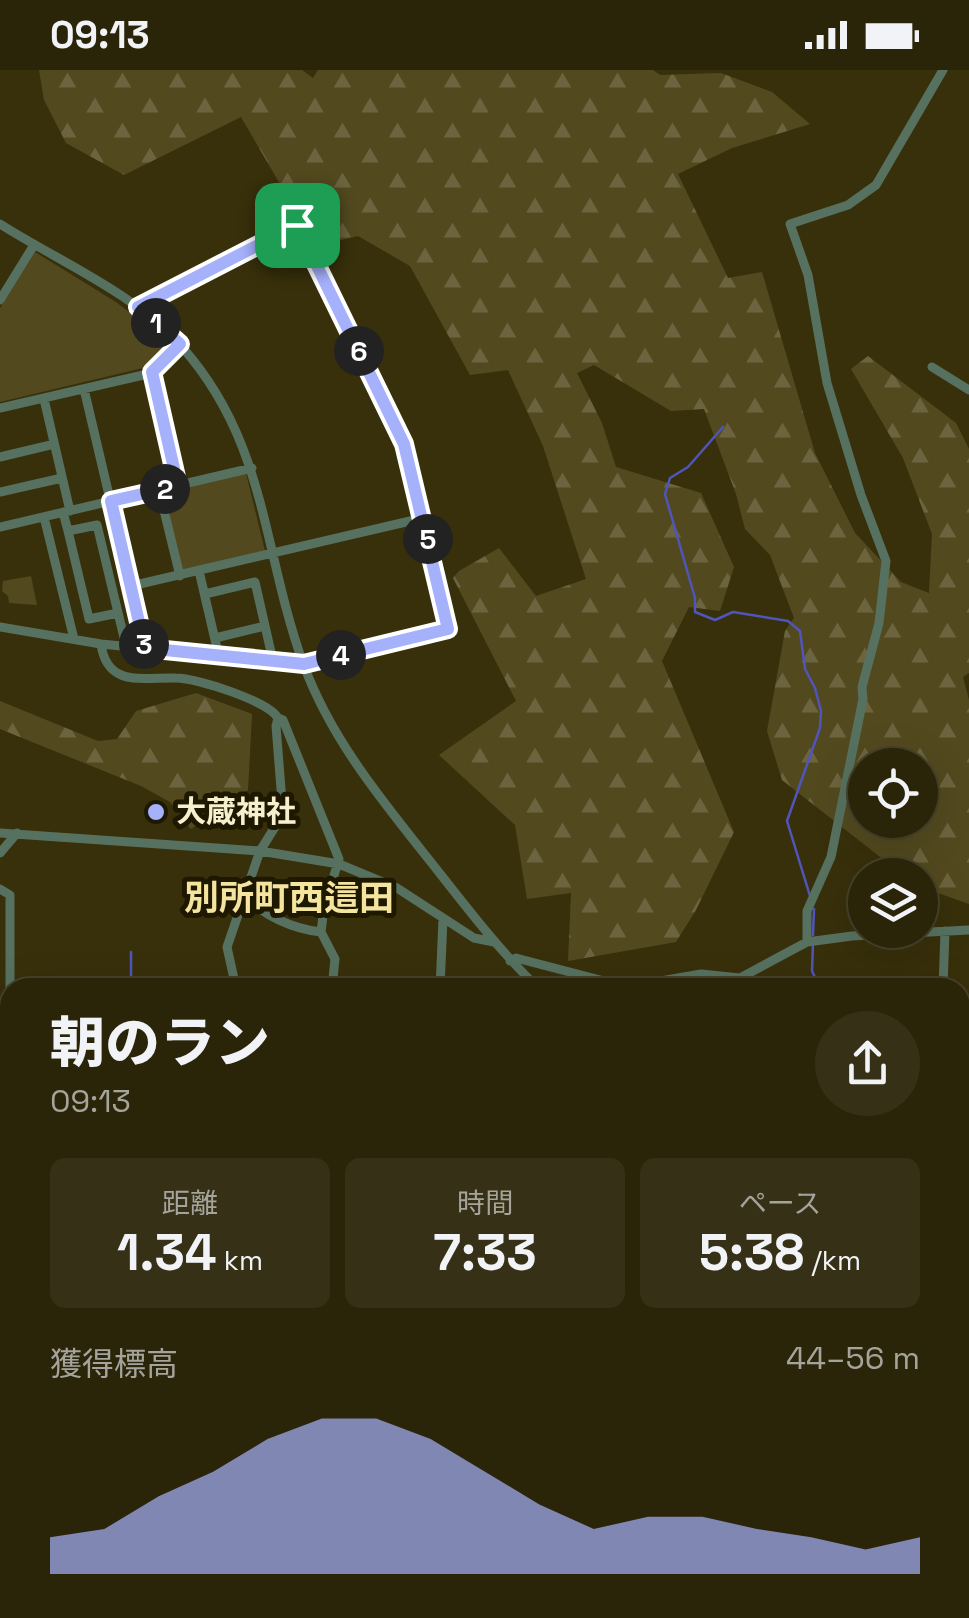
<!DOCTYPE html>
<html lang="ja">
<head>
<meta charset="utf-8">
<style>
  body { margin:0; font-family:"Space Grotesk","Noto Sans JP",sans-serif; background:#363016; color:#f1f3f6; height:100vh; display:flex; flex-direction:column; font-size:38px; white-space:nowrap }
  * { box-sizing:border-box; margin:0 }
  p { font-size:32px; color:#a5a49c }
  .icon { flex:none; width:55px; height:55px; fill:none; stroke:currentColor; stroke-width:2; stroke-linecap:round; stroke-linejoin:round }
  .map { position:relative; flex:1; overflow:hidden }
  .details { position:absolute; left:0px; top:908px; width:970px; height:642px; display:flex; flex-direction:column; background:#2a2408; border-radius:30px 30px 0 0; box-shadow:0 10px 40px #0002,0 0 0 2px #464129 }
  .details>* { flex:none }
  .buttons { position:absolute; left:848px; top:678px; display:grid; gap:20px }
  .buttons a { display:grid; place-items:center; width:90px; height:90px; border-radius:50%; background:#2a2408; box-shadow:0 10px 40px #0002,0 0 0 2px #464129; font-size:50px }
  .pin { position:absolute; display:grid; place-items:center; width:85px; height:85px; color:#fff; margin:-42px; border-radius:20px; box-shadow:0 5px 15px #0006 }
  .km { position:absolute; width:50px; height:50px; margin:-25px; border-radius:50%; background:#222; color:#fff; font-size:28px; line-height:50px; text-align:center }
  .round { display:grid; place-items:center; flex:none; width:105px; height:105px; border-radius:52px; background:#363016 }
  .headline { display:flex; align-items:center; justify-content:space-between; height:170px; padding:0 50px }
  h1 { font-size:55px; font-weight:800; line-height:75px }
  .metrics { display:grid; grid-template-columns:repeat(3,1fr); gap:15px; height:170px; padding:10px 50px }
  .metrics div { display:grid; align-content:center; border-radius:15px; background:#363016; text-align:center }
  .metrics b { font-size:50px; font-weight:800 }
  .metrics small { font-size:28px; font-weight:400 }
  .metrics p { font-size:28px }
  .chart { height:280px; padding:20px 50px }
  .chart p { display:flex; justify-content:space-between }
  .chart svg { width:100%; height:180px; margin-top:10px; fill:#a6b1fc; opacity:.7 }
  .status { display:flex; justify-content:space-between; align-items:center; height:70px; padding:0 50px; background:#2a2408; direction:ltr }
  .status svg { height:28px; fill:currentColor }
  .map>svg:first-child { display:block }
  .forest { fill:url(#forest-firs); fill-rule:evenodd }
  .park { fill:#52491f }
  .water { fill:url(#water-rules) }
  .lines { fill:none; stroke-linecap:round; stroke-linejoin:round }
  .stream { stroke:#5055bb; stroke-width:2.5 }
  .minor { stroke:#577160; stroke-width:9 }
  .major { stroke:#79b18f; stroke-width:10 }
  .route-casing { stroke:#fff; stroke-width:20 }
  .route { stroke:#a6b1fc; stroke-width:12 }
  .poi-dot { fill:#a6b1fc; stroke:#1e1800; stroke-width:4 }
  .labels { text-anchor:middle; stroke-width:10; stroke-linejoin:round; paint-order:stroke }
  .poi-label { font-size:30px; font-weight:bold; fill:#f7f0ce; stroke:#1e1800; text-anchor:start }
  .quarter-label { font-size:35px; font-weight:bold; fill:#f4e49e; stroke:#1e1800 }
</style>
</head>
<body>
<div class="status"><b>09:13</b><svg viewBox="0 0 49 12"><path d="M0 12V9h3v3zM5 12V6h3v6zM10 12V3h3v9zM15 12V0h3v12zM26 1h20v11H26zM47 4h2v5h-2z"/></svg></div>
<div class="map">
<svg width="969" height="1548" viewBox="0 0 969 1548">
  <defs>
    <pattern id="forest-firs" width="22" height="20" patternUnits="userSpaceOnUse" patternTransform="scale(2.5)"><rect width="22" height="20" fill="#52491f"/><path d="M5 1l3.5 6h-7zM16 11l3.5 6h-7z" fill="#6c643e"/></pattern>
    <pattern id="water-rules" width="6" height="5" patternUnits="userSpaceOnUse" patternTransform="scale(2.5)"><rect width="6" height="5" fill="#5055bb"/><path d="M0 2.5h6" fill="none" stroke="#6a6ec3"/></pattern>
  </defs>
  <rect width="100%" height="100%" fill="#38300b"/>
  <path class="forest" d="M39,0H302L313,8L318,0H653L660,5L721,3L772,22L810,54L732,78L678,104L728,208L762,202L815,383L855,463L901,512L929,523L932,464L903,388L851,299L868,286L956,353L969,379V603L963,607L969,630V834L935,822L920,813V805H908L884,790L782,710L767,661L785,561L794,548L770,485L745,459L736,424L704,339L671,341L594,295L577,303L602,353L616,397L701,423L734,497L720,541L689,537L662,591L734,762L696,840L676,872L568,891L571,823L527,829L515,755L439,685L516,631L453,508L459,501L499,478L536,526L586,509L543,376L508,300L470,305L410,196L358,166L316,176L241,47L124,105L66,73L44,30ZM865,695H920V750H865Z
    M196,623L252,644L248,720L191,759L170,732L141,716L0,659V631L98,671L117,669L136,641Z"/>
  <path class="park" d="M35,182L116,232L165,270L166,277L143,298L0,332V238Z
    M246,403L265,481L182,500L162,423Z
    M31,506L37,535L9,533L8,526L2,521L3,511Z"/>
  <path class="water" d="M969,1459V1548H827L837,1540H960V1460Z"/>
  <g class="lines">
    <path class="stream" d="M723,357L688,397L670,408L665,424L695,528V542L715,550L733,542L788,551L800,561L805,599L815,618L821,641L820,658L787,751L810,826
      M813,865L814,839
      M813,873L812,901L820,918
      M131,918V882
      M960,1277L969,1283
      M960,1437L969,1435
      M132,1548V1540"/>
    <path class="minor" d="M0,154C60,192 135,223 182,277C267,373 262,479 303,593C331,670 384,733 434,796C467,838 499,880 538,918
      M0,230L34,175
      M932,297L969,320
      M152,303L178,415
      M84,319L145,578
      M44,329L70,441
      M0,338L152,303L180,274
      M0,387L54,374
      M159,420L180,506
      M0,422L62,408
      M63,442L68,461L97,455L126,576
      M44,447L74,569
      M0,457L252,398
      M68,461L89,549L118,543
      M199,501L219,587
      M131,516L423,448
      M205,524L255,512L273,591
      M0,557L101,574L304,594L448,559L404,374L297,155L138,237
      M215,568L265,556
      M101,574C107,618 143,607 176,608C197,608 268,631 278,648L276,656L283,744L260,781L227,877L236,918
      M278,648L283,650L339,789L324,838L321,862L335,889L332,918
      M0,763L260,781L339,794L397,818L474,868L494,872
      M0,783L17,763
      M0,819L10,825V1061
      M244,824C262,846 294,859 321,862
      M807,872V841L831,787L863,629L862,617L879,553L886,491L861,425L827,313L808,205L790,154L848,135L876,115L943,0
      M510,891L516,888L604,911H661L701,904L740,908L807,872L852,866L969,860
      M440,918L443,849
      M943,918L945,861
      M960,990L969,991
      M0,1083L10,1086
      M0,1131L10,1093
      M960,1136L964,1138L962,1159
      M960,1248L969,1247
      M0,1278L10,1282
      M0,1377L10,1378
      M960,1423H969
      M0,1425L10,1424
      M24,1540V1548
      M234,1548V1540
      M661,1548V1540
      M718,1548L727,1540"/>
    <path class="major" d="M0,1147L10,1145
      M960,1159H969"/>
  </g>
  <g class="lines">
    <defs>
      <path id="route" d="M297,155L404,374L448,559L304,594L145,578L111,431L178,416L152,302L180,274L138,237Z"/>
    </defs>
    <use href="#route" class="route-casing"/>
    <use href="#route" class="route"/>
  </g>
  <circle class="poi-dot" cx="156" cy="742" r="10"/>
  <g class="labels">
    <g class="poi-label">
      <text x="176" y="752">大蔵神社</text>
    </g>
    <g class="quarter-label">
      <text x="289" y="840">別所町西這田</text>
    </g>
  </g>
</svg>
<div class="buttons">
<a><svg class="icon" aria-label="locate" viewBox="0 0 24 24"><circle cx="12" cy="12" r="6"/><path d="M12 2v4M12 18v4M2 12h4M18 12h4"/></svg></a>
<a><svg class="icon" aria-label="layers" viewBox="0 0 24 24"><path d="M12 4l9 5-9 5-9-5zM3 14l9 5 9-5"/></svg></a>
</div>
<div class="pin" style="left:297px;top:155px;background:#1e9e55"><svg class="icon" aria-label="arrive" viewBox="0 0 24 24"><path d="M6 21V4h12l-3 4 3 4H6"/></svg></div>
<b class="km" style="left:156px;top:253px">1</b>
<b class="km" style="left:165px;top:419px">2</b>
<b class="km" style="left:144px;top:574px">3</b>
<b class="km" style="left:341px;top:585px">4</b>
<b class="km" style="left:428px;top:469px">5</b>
<b class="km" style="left:359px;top:281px">6</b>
<section class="details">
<div class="headline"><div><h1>朝のラン</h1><p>09:13</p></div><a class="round"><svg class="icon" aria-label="share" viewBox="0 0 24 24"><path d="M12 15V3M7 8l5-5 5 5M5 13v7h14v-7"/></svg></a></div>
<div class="metrics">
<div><p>距離</p><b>1.34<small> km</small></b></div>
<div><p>時間</p><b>7:33</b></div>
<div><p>ペース</p><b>5:38<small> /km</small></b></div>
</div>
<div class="chart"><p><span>獲得標高</span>44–56 m</p>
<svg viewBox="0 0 160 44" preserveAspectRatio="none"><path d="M0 44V35L10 33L20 25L30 19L40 11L50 6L60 6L70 11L80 19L90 27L100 33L110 30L120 30L130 33L140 35L150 38L160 35V44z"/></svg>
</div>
</section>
</div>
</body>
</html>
